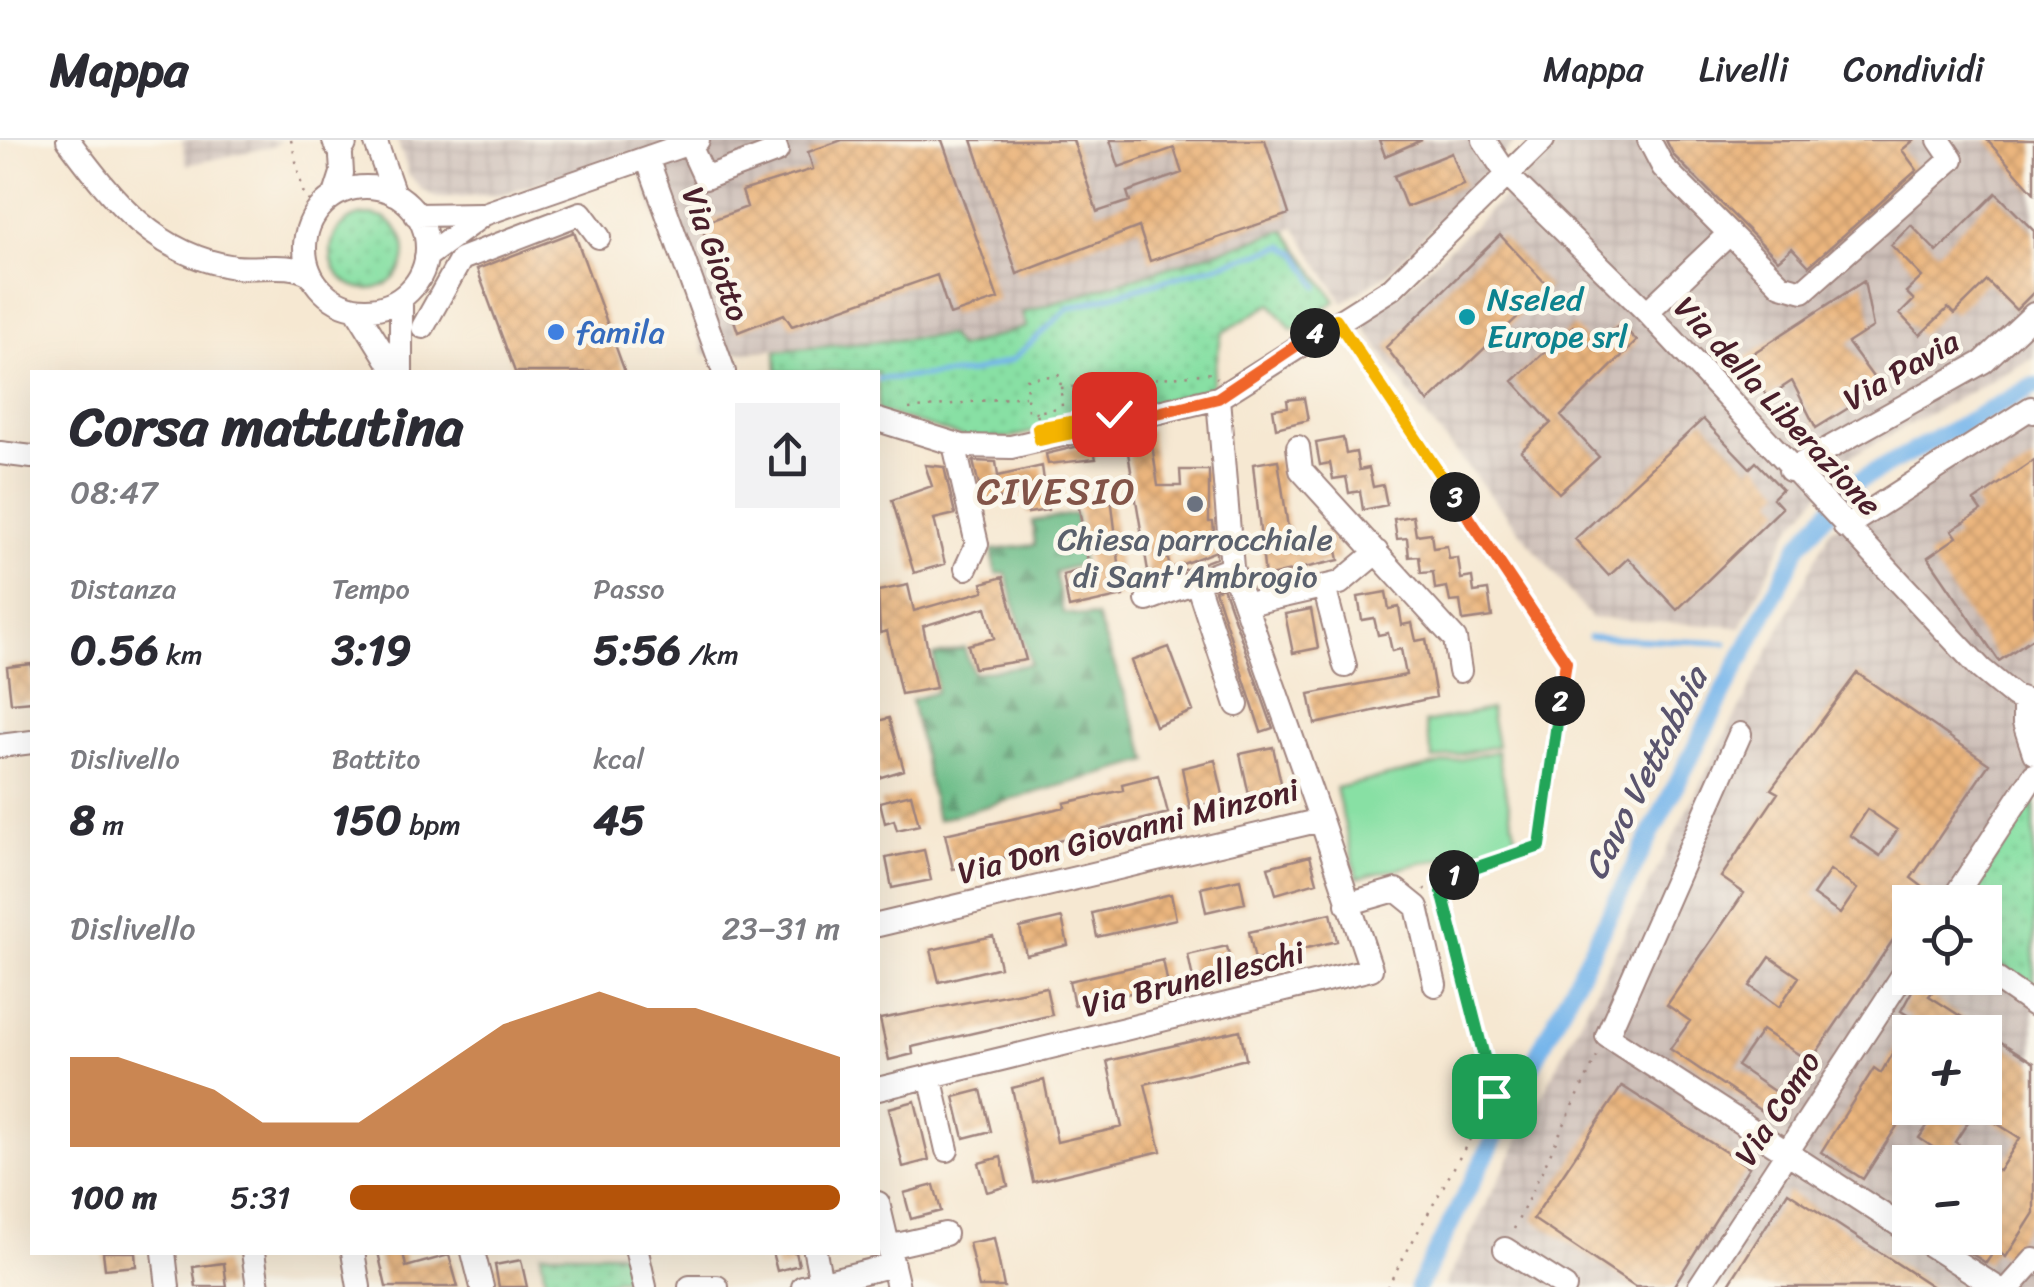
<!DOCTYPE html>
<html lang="it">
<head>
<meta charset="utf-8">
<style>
  body { margin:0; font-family:Sriracha,sans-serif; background:#f2f2f3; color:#2b2b33; height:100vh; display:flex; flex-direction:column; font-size:38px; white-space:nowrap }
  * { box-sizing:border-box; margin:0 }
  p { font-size:32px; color:#7c7c81 }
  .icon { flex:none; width:55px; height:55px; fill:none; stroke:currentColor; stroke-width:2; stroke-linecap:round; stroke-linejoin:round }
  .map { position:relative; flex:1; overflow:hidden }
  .panel { position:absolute; left:30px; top:230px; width:850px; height:885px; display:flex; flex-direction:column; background:#fff; border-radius:0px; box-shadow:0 10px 40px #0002 }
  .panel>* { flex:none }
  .fabs { position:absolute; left:1892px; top:745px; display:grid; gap:20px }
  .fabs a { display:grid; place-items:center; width:110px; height:110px; border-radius:0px; background:#fff; box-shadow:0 10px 40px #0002; font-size:50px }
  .pin { position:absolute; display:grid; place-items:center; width:85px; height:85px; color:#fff; margin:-42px; border-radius:20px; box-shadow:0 5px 15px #0006 }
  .km { position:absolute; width:50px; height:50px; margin:-25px; border-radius:50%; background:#222; color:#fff; font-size:28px; line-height:50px; text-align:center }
  .round { display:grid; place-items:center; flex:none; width:105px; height:105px; border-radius:0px; background:#f2f2f3 }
  .headline { display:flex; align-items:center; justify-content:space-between; height:170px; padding:0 40px }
  h1 { font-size:55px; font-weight:800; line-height:75px }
  .figures { display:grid; grid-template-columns:repeat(3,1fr); gap:15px; height:170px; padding:10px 40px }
  .figures div { display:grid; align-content:center }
  .figures b { font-size:42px; font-weight:800 }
  .figures small { font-size:28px; font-weight:400 }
  .figures p { font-size:28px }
  .chart { height:280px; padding:20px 40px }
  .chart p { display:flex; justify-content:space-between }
  .chart svg { width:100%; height:180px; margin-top:10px; fill:#b45309; opacity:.7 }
  ul { padding:0 40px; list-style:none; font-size:32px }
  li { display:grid; grid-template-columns:160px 120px 1fr; align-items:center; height:75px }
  li i { height:25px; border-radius:12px; background:#b45309 }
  header { display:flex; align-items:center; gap:60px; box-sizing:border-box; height:140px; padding:0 50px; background:#fff; border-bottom:2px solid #e1e1e2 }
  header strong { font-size:48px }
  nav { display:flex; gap:55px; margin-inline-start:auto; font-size:35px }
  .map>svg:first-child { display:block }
  .industrial { fill:url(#industrial-grid); fill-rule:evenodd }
  .green { fill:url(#green-dots); stroke:#698068; stroke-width:2.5 }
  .forest { fill:url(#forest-firs); stroke:#5c6e5a; stroke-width:2.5 }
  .pitch { fill:#88e0a4; stroke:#698068; stroke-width:2.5 }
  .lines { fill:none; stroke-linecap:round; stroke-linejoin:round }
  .stream { stroke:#77b6eb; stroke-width:5 }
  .canal { stroke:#77b6eb; stroke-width:18 }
  .building { fill:url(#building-cross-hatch); fill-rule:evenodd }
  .minor-casing { stroke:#a0847e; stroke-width:26 }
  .highway-casing { stroke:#a0847e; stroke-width:36 }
  .path { stroke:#a0847e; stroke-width:2.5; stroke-dasharray:2.5 8; stroke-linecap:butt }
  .minor { stroke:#fff; stroke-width:22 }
  .highway { stroke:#fff; stroke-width:32 }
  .split-1-casing { stroke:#fff; stroke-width:20 }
  .split-2-casing { stroke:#fff; stroke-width:20 }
  .split-3-casing { stroke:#fff; stroke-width:20 }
  .split-4-casing { stroke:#fff; stroke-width:20 }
  .split-5-casing { stroke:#fff; stroke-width:20 }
  .split-6-casing { stroke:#fff; stroke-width:20 }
  .split-1 { stroke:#22a559; stroke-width:12 }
  .split-2 { stroke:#22a559; stroke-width:12 }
  .split-3 { stroke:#f0652b; stroke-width:12 }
  .split-4 { stroke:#f5b400; stroke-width:12 }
  .split-5 { stroke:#f0652b; stroke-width:12 }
  .split-6 { stroke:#f5b400; stroke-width:12 }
  .culture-dot { fill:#0f9aa8; stroke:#fbf7ec; stroke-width:4 }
  .shop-dot { fill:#3f7fe0; stroke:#fbf7ec; stroke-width:4 }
  .worship-dot { fill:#6b7280; stroke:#fbf7ec; stroke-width:4 }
  .labels { text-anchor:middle; stroke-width:9; stroke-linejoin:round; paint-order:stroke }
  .street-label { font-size:32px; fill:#4a1f2b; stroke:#fbf7ec }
  .culture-label { font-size:32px; fill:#0d838f; stroke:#fbf7ec; text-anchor:start }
  .shop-label { font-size:32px; fill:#366cbe; stroke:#fbf7ec; text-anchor:start }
  .worship-label { font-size:32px; fill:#5b616d; stroke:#fbf7ec }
  .water-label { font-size:35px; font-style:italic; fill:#5a546e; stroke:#fbf7ec }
  .quarter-label { font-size:38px; letter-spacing:2.5px; fill:#825448; stroke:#fbf7ec }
</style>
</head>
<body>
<header>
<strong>Mappa</strong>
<nav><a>Mappa</a><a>Livelli</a><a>Condividi</a></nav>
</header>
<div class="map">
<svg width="2034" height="1147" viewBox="0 0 2034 1147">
  <defs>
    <pattern id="industrial-grid" width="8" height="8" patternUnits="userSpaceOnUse" patternTransform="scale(2.5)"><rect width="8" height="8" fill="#cfc1ba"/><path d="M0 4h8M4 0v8" fill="none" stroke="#b3a5a0"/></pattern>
    <pattern id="green-dots" width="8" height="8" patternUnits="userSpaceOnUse" patternTransform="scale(2.5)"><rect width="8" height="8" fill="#88e0a4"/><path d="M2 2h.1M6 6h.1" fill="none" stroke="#77c08d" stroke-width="1.8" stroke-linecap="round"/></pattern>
    <pattern id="forest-firs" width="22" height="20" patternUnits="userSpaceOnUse" patternTransform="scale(2.5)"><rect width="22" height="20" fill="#6ebe8a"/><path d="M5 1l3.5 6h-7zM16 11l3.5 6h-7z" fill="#5c9a71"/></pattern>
    <pattern id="building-cross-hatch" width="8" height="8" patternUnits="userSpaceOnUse" patternTransform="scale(2.5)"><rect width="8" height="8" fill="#ebb67e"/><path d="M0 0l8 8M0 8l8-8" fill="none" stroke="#cb9c6d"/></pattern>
  </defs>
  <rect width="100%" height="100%" fill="#fbf7ec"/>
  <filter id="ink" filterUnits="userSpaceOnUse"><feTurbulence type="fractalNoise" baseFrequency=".01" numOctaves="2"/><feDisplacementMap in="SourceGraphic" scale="20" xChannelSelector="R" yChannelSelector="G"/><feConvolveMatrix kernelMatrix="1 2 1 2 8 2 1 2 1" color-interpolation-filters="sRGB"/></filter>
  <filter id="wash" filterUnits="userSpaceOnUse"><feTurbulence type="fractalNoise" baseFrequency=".0048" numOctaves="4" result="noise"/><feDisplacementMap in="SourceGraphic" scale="40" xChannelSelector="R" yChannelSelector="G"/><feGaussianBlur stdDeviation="2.25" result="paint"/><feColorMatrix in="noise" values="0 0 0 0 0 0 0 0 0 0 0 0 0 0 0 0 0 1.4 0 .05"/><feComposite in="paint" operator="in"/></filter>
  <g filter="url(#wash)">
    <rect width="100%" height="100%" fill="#f6e8d2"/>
    <path class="industrial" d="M182,0H282L274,6L187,25Z
      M397,0H1517L1386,135L1343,162L1295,87L1023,172L1027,187L957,208L948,195L705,215L633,12L502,54L437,58L421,49L409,34Z
      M1565,0H2034V218L1852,315L1790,389L1741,487L1591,478L1419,268L1358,177L1402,152Z
      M2034,259V1147H1444L1831,389ZM1910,762H1985V838H1910ZM1910,892H1985V968H1910ZM1910,1022H1985V1098H1910Z"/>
    <path class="green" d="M331 112a37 37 0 1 1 74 0a37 37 0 1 1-74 0Z
      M1285,90L1336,161L1292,190L1271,164L1222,193L1211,249L1008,298H967L878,271V232H777L776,211L948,195L958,208L1026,187L1022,173Z
      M2034,659V846L1985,814V762H1966Z
      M541,1113H624L629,1138L586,1147H546Z"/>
    <path class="forest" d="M1075,374L1082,424L1055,432L1063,473L1097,477L1149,621L937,680L911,560L936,552L934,516L964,508L973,533L1031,524L1006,433L996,434L992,410L1035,405L1032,381Z"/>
    <path class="pitch" d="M1490,569L1497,606L1433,620L1425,583Z
      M1497,611L1517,701L1357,738L1336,648Z"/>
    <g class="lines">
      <path class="stream" d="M878,239L970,233L1012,220L1069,168L1284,106L1297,113L1318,146
        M1589,497L1726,503
        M0,592L5,591"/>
      <path class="canal" d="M1418,1147L1799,406L1852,344L2034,246"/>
    </g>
    <g id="blocks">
      <path class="building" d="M842,0H942L998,159L950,175L937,135L792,186L784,174L738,192L701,84L747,67L742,51L813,29L808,12Z
        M972,0H1073L1097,72L1130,61L1127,52L1182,33L1174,8L1119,27L1110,0H1265L1289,74L1150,121L1139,87L1017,134Z
        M1379,0H1422L1385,16Z
        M1666,0H1914L1902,10L1917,30L1809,126L1792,108L1778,120L1674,16Z
        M1987,0H2034V53Z
        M1452,13L1464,45L1406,67L1394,36Z
        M1996,53L2034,91V152L2016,170L1987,141L1954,174L1948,168L1920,195L1900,174L1914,160L1906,152L1922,137L1891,105L1911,85L1937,112Z
        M574,92L625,232H515L477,129Z
        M1500,95L1549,147L1428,262L1386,207Z
        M1864,141L1873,187L1848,203L1881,248L1816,288L1792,241L1768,257L1741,221Z
        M1620,184L1637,201L1561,276L1599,317L1559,353L1521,311L1551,283L1513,241L1573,186L1594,209Z
        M1304,258L1308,280L1276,288L1273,269L1288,267L1287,260Z
        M1703,279L1750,328L1756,322L1782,349L1773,358L1782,368L1677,470L1628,418L1609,436L1575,399Z
        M1150,290L1158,346H1181L1180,330H1209V382H1213L1215,399H1164L1170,429L1216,411V418L1150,443L1125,295Z
        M1343,298L1346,314L1356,312L1359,330L1369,328L1373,347L1383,345L1387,365L1363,370L1360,351L1349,353L1346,337L1333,339L1330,323L1320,325L1316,303Z
        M1092,303L1096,319L1048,324L1046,314Z
        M1278,320L1290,401L1333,392L1339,420L1265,437L1253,324Z
        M2034,320V497L1999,521L1928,417L1957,397L1952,390L1981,371L1974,361Z
        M973,321L996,322L998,336L1042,326L1048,370L1028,373L1024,354L983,362Z
        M925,325L944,327L955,374L934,379L945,424L914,433L892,360L932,346Z
        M1111,356L1123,456L1069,468L1063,435L1089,428L1078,362Z
        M1413,376L1416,395L1431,393L1433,408L1447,406L1449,419L1458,418L1461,439L1472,437L1474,452L1488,450L1492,477L1463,481L1460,461L1450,462L1447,447L1435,449L1433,432L1421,433L1419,416L1409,417L1407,398L1397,399L1394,379Z
        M1003,437L1026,520L974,528L968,505L994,498L986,467L923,486L936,548L901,554L887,491L880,493L878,451L908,445L914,471L984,451L982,443Z
        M1223,447L1273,588L1261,592L1215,450Z
        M1386,452L1389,469L1399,467L1402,485L1412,483L1416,501L1426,499L1436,557L1315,584L1309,554L1406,535L1401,509L1392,511L1388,493L1378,495L1374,478L1362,480L1358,457Z
        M1311,469L1318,508L1293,513L1285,474Z
        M1169,507L1193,571L1155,586L1131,521Z
        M32,524V561L11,563L7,527Z
        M1857,533L1989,624L1911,738L1927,750L1919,762H1910V775L1810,922L1762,890L1737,926L1784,958L1770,977L1670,909L1690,881L1667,865L1744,753L1721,737L1778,653L1771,649ZM1867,669L1897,690L1880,716L1850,695ZM1830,730L1857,749L1840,774L1813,755ZM1770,817L1799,837L1779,867L1750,846Z
        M889,578L904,630L878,638V581Z
        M1273,607L1284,656L1251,664L1240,614Z
        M1215,620L1224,659L1190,669L1182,628Z
        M1158,635L1168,673L1054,702L1055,706L953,729L945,694L1065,667L1064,663L1123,650L1122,644Z
        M911,654L919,685L897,690L894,680L885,683L880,662Z
        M924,710L931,740L892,748L886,718Z
        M1310,716L1317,742L1276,754L1268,727Z
        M1240,739L1245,763L1206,772L1201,748Z
        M1171,754L1176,779L1097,797L1092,773Z
        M1331,773L1337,801L1255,820L1249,792Z
        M1062,778L1068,805L1026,815L1020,788Z
        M993,796L1000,827L939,842L931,810Z
        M1227,806L1232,830L1193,839L1188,815Z
        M1163,820L1168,845L1074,865L1069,841Z
        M1918,840L1933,851L1929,856L2034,923V1073L2006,1117L1995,1110L1986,1123L1963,1108L1969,1098H1985V1022H1942L1946,1016L1919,998L1939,968H1977L1955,1002L1999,1031L2020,998L1985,976V892H1910V966L1863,1039L1821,1012L1874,928L1881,933L1912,878L1901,871Z
        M1046,847L1052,875L912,907L913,914L889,920L880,879Z
        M1240,890L1246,919L1145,944L1161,1011L1033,1042L1012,948L1044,940L1057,1002L1122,987L1107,921Z
        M1622,946L1749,1027L1673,1147H1635L1533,1079Z
        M981,950L991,991L964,998L954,957Z
        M915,961L929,1020L903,1027L889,968Z
        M1001,1017L1008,1046L987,1052L979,1023Z
        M934,1045L941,1071L911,1079L904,1053Z
        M1788,1052L1933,1147H1727Z
        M994,1098L1004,1147H979L969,1103Z
        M103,1112H135L136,1126L105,1129Z
        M378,1112H403L406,1127L449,1115L458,1147H386Z
        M772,1112H796L799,1125L777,1131Z
        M521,1120L527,1147H499L495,1125Z
        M224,1123L227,1147H196L193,1127Z"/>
    </g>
  </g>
  <g filter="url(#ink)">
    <use href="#blocks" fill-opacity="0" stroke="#a0847e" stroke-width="2.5"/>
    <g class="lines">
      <defs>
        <path id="minor" d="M68,0C113,60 155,115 235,127C259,130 289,121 311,135
          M375,0L394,54
          M1484,0L1508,36L1647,172L1981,529L2014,556L2034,563
          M1649,0L1663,27L1781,145L1803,151L1952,19L1939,0
          M689,3L705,38L777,11L773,0
          M647,18L724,232
          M305 108a61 61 0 1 1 122 0a61 61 0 1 1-122 0Z
          M335,55L342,33L340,0
          M416,75L481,74
          M426,117L484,74L698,0
          M401,158V232
          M356,169L395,232
          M1647,172L1730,93
          M423,187L461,119L581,73L599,97
          M878,280L962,306L1011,307L1218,258L1392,148L1543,0
          M954,304L977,404L966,428
          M1298,307L1301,330L1455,499L1460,531
          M0,313L32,317
          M1790,330L1983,222L2034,174
          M1845,387L2031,268L2034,272
          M1197,443L1237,565
          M1324,447L1345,526
          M1147,460L1232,428
          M1248,464L1340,443L1377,412
          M2024,560V583L2034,613
          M1740,594L1607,896L1910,1092
          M0,606L32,602
          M1951,762L2034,635
          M1347,764L1396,750L1417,767L1435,845
          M878,785L1321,680L1232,428L1218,258
          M1985,831L2034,865
          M930,936L947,1010
          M878,949L1371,829L1321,680
          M878,1063L898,1147
          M1919,1098L1996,1147
          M888,1107L945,1094
          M1505,1109L1565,1147
          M164,1112L168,1147
          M253,1112L258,1147
          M353,1112L359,1147
          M473,1112L482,1147
          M637,1112L645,1147
          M815,1112L821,1142
          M690,1147H717
          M803,1147L893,1125
          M1699,1147L1910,824
          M2010,1147L2034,1120"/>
        <path id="highway" d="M339,0L340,3"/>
      </defs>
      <use href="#minor" class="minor-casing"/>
      <use href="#highway" class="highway-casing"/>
      <path class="path" d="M291,0L304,55L318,71
        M1348,197L1566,522L1540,706L1439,740L1494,956L1387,1147
        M1061,248L1211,233L1217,238
        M1094,265L1093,260L1102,258L1100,245
        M909,269L1025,256
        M1037,272H1028L1026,239L1060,235L1062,267L1037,272L1038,279
        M1424,750L1438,741
        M1514,1089L1597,916"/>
      <use href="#minor" class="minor"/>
      <use href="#highway" class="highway"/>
    </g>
  </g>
  <g class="lines" filter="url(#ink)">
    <defs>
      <path id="split-1" d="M1454,735L1439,740L1494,956"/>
      <path id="split-2" d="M1454,735L1540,706L1560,561"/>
      <path id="split-3" d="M1455,357L1566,522L1560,561"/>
      <path id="split-4" d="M1315,193L1336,179L1455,357"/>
      <path id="split-5" d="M1101,287L1218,258L1315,193"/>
      <path id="split-6" d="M1101,287L1040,300L1038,288L1114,274"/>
    </defs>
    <use href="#split-1" class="split-1-casing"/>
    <use href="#split-2" class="split-2-casing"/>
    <use href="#split-3" class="split-3-casing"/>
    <use href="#split-4" class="split-4-casing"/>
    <use href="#split-5" class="split-5-casing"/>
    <use href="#split-6" class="split-6-casing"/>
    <use href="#split-1" class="split-1"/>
    <use href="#split-2" class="split-2"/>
    <use href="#split-3" class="split-3"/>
    <use href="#split-4" class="split-4"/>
    <use href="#split-5" class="split-5"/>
    <use href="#split-6" class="split-6"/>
  </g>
  <circle class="culture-dot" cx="1467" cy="177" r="10"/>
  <circle class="shop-dot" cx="556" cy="192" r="10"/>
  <circle class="worship-dot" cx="1195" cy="364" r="10"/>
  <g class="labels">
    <g class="street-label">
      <text transform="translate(716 114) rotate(70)" y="11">Via Giotto</text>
      <text transform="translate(1901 230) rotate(-30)" y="11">Via Pavia</text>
      <text transform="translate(1778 266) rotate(47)" y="11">Via della Liberazione</text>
      <text transform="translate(1128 691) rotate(-14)" y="11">Via Don Giovanni Minzoni</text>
      <text transform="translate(1193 839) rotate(-14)" y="11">Via Brunelleschi</text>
      <text transform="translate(1777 968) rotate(-57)" y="11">Via Como</text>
    </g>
    <g class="culture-label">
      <text x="1487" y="170">Nseled<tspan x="1487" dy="37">Europe srl</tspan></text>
    </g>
    <g class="shop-label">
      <text x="576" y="203">famila</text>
    </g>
    <g class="worship-label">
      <text x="1195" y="410">Chiesa parrocchiale<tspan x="1195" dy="37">di Sant'Ambrogio</tspan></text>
    </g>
    <g class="water-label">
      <text transform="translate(1645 633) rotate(-63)" y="12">Cavo Vettabbia</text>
    </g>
    <g class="quarter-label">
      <text x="1057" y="364">CIVESIO</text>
    </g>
  </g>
</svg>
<div class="fabs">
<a><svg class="icon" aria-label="locate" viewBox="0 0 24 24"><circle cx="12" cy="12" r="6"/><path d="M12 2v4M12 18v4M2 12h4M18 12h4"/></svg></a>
<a>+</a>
<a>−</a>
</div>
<div class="pin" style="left:1494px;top:956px;background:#1e9e55"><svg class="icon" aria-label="arrive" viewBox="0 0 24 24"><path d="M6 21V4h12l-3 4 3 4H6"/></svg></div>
<div class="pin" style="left:1114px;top:274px;background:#d93025"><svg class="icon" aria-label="check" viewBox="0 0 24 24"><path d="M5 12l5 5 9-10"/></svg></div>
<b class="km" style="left:1454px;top:735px">1</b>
<b class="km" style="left:1560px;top:561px">2</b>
<b class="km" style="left:1455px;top:357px">3</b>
<b class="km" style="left:1315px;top:193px">4</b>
<section class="panel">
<div class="headline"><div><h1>Corsa mattutina</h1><p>08:47</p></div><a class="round"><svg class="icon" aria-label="share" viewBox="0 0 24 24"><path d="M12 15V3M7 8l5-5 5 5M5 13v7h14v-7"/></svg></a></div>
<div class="figures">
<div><p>Distanza</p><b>0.56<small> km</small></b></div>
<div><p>Tempo</p><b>3:19</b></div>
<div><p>Passo</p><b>5:56<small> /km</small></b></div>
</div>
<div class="figures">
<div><p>Dislivello</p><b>8<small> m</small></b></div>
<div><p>Battito</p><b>150<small> bpm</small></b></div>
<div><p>kcal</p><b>45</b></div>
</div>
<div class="chart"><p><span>Dislivello</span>23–31 m</p>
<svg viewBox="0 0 160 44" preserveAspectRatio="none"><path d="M0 44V22L10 22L20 26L30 30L40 38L50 38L60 38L70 30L80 22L90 14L100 10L110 6L120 10L130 10L140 14L150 18L160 22V44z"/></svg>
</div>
<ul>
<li><b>100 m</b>5:31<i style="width:100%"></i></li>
</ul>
</section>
</div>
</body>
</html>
